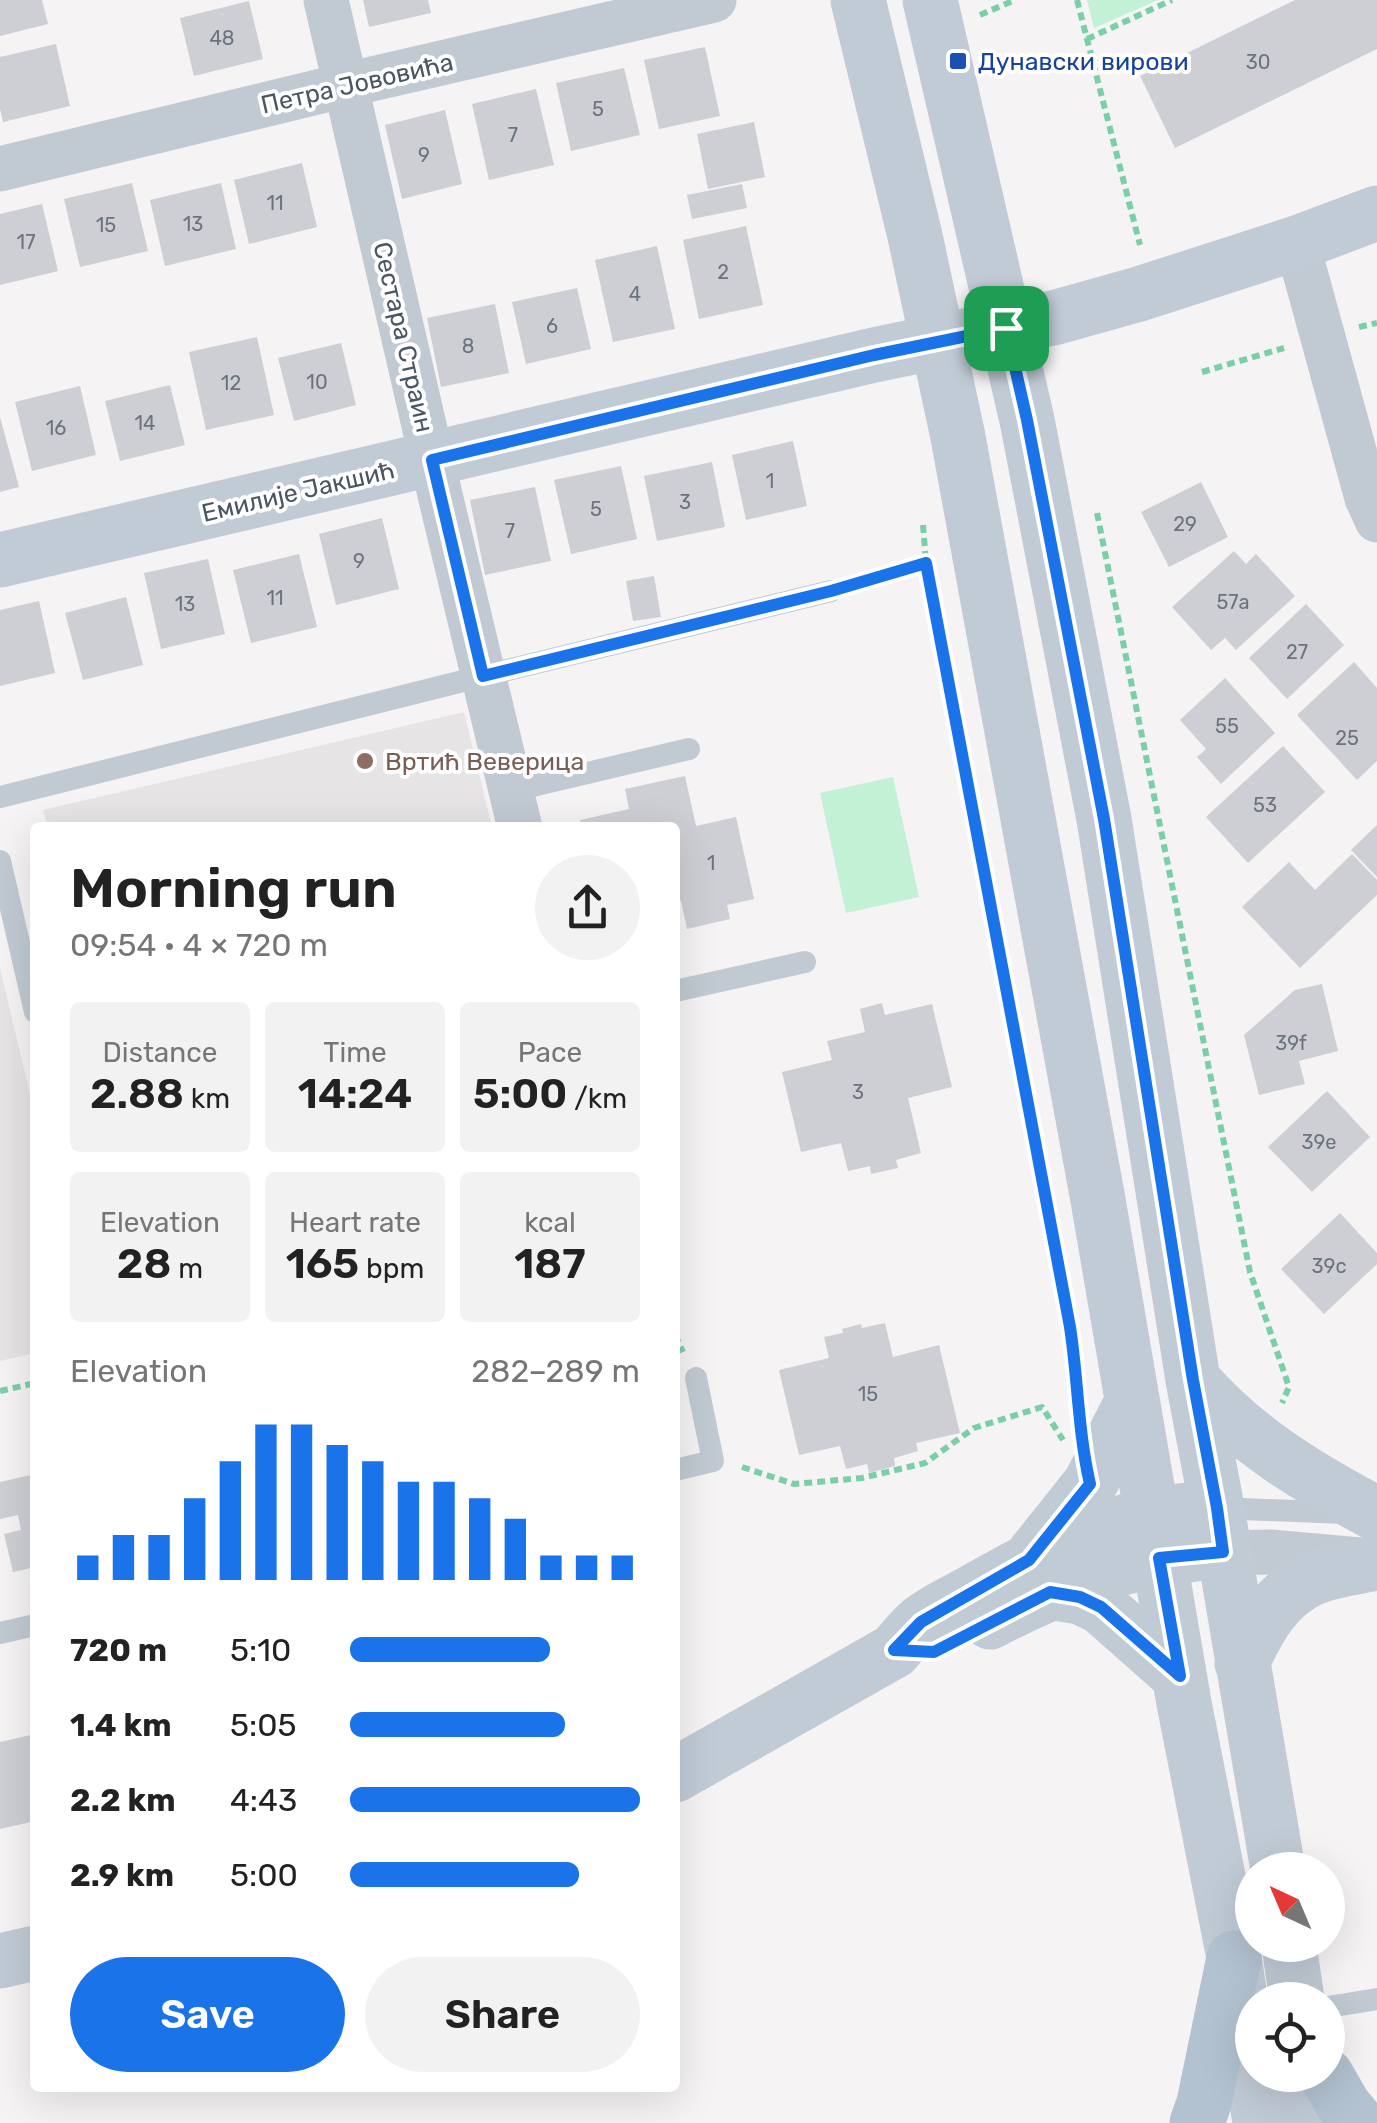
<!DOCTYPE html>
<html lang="en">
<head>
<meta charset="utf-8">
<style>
  body { margin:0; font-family:Rubik,sans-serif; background:#f2f2f2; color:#222; height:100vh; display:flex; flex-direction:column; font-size:38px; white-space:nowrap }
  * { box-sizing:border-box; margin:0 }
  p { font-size:32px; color:#767676 }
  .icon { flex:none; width:55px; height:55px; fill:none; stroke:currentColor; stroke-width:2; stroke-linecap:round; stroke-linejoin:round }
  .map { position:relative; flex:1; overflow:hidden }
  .panel { position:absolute; left:30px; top:822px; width:650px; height:1270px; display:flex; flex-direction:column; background:#fff; border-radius:10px; box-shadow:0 10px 40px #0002 }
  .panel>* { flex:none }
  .needle { width:65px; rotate:316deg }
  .controls { position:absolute; left:1235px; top:1852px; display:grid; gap:20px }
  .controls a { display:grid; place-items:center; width:110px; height:110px; border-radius:50%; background:#fff; box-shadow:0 10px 40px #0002; font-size:50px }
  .pin { position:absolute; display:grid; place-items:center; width:85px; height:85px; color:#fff; margin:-42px; border-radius:20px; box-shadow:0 5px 15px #0006 }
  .round { display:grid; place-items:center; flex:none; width:105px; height:105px; border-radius:52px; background:#f2f2f2 }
  .summary { display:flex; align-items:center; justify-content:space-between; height:170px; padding:0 40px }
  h1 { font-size:55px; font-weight:600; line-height:75px }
  .metrics { display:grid; grid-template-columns:repeat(3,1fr); gap:15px; height:170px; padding:10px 40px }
  .metrics div { display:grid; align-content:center; border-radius:10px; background:#f2f2f2; text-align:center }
  .metrics b { font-size:42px; font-weight:600 }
  .metrics small { font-size:28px; font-weight:400 }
  .metrics p { font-size:28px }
  .chart { height:280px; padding:20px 40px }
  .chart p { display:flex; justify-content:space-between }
  .chart svg { width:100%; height:180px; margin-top:10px; stroke:#1a73e8; stroke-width:6 }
  .button { display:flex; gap:20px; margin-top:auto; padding:20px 40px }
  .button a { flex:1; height:115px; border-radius:60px; background:#1a73e8; color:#fff; font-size:40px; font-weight:600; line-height:115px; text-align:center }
  .button a+a { background:#f2f2f2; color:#222 }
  ul { padding:0 40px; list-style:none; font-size:32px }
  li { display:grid; grid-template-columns:160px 120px 1fr; align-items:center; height:75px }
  li i { height:25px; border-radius:12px; background:#1a73e8 }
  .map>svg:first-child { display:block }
  .education { fill:#e6e4e5 }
  .green { fill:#c3f1d5 }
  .building { fill:#cdcfd5 }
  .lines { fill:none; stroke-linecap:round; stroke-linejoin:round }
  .path { stroke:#7ad0a6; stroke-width:6; stroke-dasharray:8 5; stroke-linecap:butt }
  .lane { stroke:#c1cad2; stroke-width:22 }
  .street { stroke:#c1cad2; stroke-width:45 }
  .secondary { stroke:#c1cbd6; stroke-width:55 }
  .primary { stroke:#b3c2d1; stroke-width:55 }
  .route-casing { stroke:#fff; stroke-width:20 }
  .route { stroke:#1a73e8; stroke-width:12 }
  .transit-dot { fill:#1a4fb4; stroke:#fff; stroke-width:4 }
  .education-dot { fill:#8d6e63; stroke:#fff; stroke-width:4 }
  .labels { text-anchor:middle; stroke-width:8; stroke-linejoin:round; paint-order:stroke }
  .number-label { font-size:20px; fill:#6b747e }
  .transit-label { font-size:25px; fill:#164399; stroke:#fff; text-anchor:start }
  .street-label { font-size:25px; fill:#4a5661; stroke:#fff }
  .education-label { font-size:25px; fill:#785e54; stroke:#fff; text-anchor:start }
</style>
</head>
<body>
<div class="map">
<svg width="1377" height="2123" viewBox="0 0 1377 2123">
  <rect width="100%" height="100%" fill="#f5f3f3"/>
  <path class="education" d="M464,712L492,827L48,828L43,810Z
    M0,968L35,1115V1353L0,1361Z"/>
  <path class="green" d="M1087,0H1158L1094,28Z
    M893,777L919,897L846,913L820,793Z"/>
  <path class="building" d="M0,0H42L48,24L0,36Z
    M363,0H428L431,13L369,27Z
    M1295,0H1377V49L1175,148L1140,76Z
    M249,1L263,59L194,76L180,18Z
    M56,44L70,106L3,122L0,109V57Z
    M705,47L720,116L659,129L644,60Z
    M624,68L640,135L571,151L556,83Z
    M536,89L554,165L489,180L472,104Z
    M445,110L462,184L402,199L385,125Z
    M754,122L765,177L708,189L697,134Z
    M302,163L317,227L249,244L234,180Z
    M132,183L148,251L80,267L64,199Z
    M221,183L236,249L165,266L150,200Z
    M742,184L747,208L692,219L687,195Z
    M42,204L58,271L0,285V214Z
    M746,226L763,305L699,319L683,240Z
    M657,246L675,329L613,342L595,260Z
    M577,288L591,349L526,364L512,302Z
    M495,304L509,373L441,387L427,318Z
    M257,337L274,415L206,430L189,352Z
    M341,343L356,405L294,421L278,358Z
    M170,385L185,445L120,461L105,401Z
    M80,386L96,455L32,471L15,402Z
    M0,417L19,487L0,492Z
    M793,441L807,506L746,520L732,455Z
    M712,462L725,527L657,541L644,476Z
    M621,466L637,539L571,554L554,480Z
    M1201,482L1228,537L1169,567L1141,512Z
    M535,487L551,561L485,575L470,500Z
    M382,518L399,589L336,605L319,534Z
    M1234,551L1246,564L1256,554L1295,596L1236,650L1225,638L1211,650L1172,607Z
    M299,554L317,627L251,643L233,570Z
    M208,559L225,634L161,649L144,573Z
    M654,576L661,617L633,621L626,581Z
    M126,597L143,665L83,680L65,613Z
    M39,601L55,673L0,686V610Z
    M1306,604L1344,645L1287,699L1249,658Z
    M1354,662L1377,688V761L1357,780L1297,715Z
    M1225,678L1275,733L1221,784L1197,757L1206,749L1180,720Z
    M1283,746L1325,792L1248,863L1206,817Z
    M685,776L696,826L736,817L754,899L727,905L730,919L687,929L681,901L675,902V828H581L580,820L629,809L625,789Z
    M1377,825V877L1351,850Z
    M1352,854L1377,880V895L1300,968L1242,907L1289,862L1315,890Z
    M1322,984L1338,1051L1299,1061L1305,1084L1259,1095L1244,1035L1295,990Z
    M882,1003L885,1015L932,1004L952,1087L908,1098L921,1153L896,1160L898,1168L871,1174L870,1166L848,1171L841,1143L801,1152L782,1072L832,1060L827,1041L865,1032L860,1009Z
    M1327,1091L1370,1137L1312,1192L1268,1147Z
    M1340,1213L1377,1253V1264L1324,1314L1281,1269Z
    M885,1323L893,1357L939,1345L960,1433L916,1443L918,1451L894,1458L895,1466L869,1473L867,1464L846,1469L840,1446L799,1455L779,1370L829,1358L824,1337L843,1333L842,1329L861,1324L862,1328Z
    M35,1474V1567L13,1572L4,1534L21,1530L18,1515L0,1519V1482Z
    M35,1734V1821L0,1829V1742Z"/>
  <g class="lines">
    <path class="path" d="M1077,0L1140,245
      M980,15L1015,0
      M1087,39L1172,0
      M1359,327L1377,323
      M1202,372L1284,348
      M1097,513L1250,1272L1289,1387L1282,1403
      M923,525L926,563L1049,1216
      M856,584L926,563
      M675,1335L683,1352
      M0,1391L35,1383
      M742,1467L794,1484L862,1478L925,1463L974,1428L1042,1407L1063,1440"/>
    <path class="lane" d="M511,791L689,749
      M0,797L483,676L831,591
      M0,861L35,1012
      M675,991L805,962
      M675,1470L713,1461L696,1378
      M1217,1508L1344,1513
      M0,1633L35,1625
      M1328,2007L1377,1999"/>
    <path class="street" d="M326,0L441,499L520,828
      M0,169L346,85L714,0
      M1297,243L1367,498L1377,520
      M1223,1553L1270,1552L1360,1560"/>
    <path class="secondary" d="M858,0L915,236L958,437L1098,1200L1184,1703L1234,1958L1252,2075
      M930,0L1027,420L1104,819L1193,1380L1217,1508L1278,1870
      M0,560L874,355L1057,317L1139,294L1297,243L1377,213
      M1193,1380C1244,1439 1308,1478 1377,1514
      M1034,1554L1090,1484L1132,1402
      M1050,1592L1080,1597L1101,1607L1179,1676
      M990,1622C1059,1586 1118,1563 1196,1554
      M1242,1663C1258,1628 1276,1594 1313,1578C1333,1570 1357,1567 1377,1563
      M675,1775L894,1651C903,1641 911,1630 921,1622C936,1610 957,1601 974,1591C1046,1550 1105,1518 1189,1510
      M1289,1945L1297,2000
      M0,1961L35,1953
      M1253,2075L1260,2123
      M1306,2075L1312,2123"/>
    <path class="primary" d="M1326,2075L1344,2106L1358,2123
      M1197,2123L1204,2103L1234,1958"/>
  </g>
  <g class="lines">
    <defs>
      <path id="route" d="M1006,328L1027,420L1104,819L1193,1380L1217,1508L1223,1552L1159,1558L1180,1676L1101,1607L1080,1597L1050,1592L934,1652L894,1650L921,1622L1029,1560L1090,1484C1078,1432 1078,1379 1070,1327L926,563L831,591L483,676L432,460L874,355Z"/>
    </defs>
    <use href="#route" class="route-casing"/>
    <use href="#route" class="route"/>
  </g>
  <rect class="transit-dot" x="948" y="51" width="20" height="20" rx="5"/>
  <circle class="education-dot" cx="365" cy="761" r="10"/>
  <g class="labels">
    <g class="number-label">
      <text x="222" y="45">48</text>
      <text x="1258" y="69">30</text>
      <text x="598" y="116">5</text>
      <text x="513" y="142">7</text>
      <text x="424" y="162">9</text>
      <text x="275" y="210">11</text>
      <text x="193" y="231">13</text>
      <text x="106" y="232">15</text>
      <text x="26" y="249">17</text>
      <text x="723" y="279">2</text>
      <text x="635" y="301">4</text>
      <text x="552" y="333">6</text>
      <text x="468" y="353">8</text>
      <text x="317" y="389">10</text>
      <text x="231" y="390">12</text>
      <text x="145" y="430">14</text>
      <text x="56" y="435">16</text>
      <text x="770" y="488">1</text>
      <text x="685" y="509">3</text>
      <text x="596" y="516">5</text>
      <text x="1185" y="531">29</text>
      <text x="510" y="538">7</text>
      <text x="359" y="568">9</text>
      <text x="275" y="605">11</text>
      <text x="1233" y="609">57a</text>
      <text x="185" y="611">13</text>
      <text x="1297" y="659">27</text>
      <text x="1227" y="733">55</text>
      <text x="1347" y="745">25</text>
      <text x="1265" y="812">53</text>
      <text x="711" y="870">1</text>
      <text x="1291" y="1050">39f</text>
      <text x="858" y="1099">3</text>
      <text x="1319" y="1149">39e</text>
      <text x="1329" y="1273">39c</text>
      <text x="868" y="1401">15</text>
    </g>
    <g class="transit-label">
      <text x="978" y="70">Дунавски вирови</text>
    </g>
    <g class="street-label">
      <text transform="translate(357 83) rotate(-13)" y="9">Петра Јововића</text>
      <text transform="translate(404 337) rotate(77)" y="9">Сестара Страин</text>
      <text transform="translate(298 491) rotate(-13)" y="9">Емилије Јакшић</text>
    </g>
    <g class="education-label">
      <text x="385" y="770">Вртић Веверица</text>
    </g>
  </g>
</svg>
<div class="controls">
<a><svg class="needle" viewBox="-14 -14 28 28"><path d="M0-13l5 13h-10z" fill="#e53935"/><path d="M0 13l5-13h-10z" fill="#767676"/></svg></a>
<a><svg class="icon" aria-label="locate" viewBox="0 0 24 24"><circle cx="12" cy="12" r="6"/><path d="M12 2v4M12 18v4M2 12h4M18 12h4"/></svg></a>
</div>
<div class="pin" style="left:1006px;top:328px;background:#1e9e55"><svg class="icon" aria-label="arrive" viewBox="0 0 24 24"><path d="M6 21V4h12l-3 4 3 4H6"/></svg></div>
<section class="panel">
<div class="summary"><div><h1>Morning run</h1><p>09:54 · 4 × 720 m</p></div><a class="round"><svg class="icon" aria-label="share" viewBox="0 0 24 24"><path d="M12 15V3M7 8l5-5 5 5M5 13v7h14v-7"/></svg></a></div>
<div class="metrics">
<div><p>Distance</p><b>2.88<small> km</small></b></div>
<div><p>Time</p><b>14:24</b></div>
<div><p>Pace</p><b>5:00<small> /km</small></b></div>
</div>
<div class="metrics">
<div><p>Elevation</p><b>28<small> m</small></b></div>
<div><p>Heart rate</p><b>165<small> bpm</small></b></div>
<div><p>kcal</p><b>187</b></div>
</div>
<div class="chart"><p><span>Elevation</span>282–289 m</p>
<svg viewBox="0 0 160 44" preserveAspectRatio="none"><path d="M5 44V38M15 44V33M25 44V33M35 44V24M45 44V15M55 44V6M65 44V6M75 44V11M85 44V15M95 44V20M105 44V20M115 44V24M125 44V29M135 44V38M145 44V38M155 44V38"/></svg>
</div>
<ul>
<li><b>720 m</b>5:10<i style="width:69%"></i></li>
<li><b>1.4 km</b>5:05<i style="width:74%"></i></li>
<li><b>2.2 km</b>4:43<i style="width:100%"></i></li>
<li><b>2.9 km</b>5:00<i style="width:79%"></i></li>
</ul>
<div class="button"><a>Save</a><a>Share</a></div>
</section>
</div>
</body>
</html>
